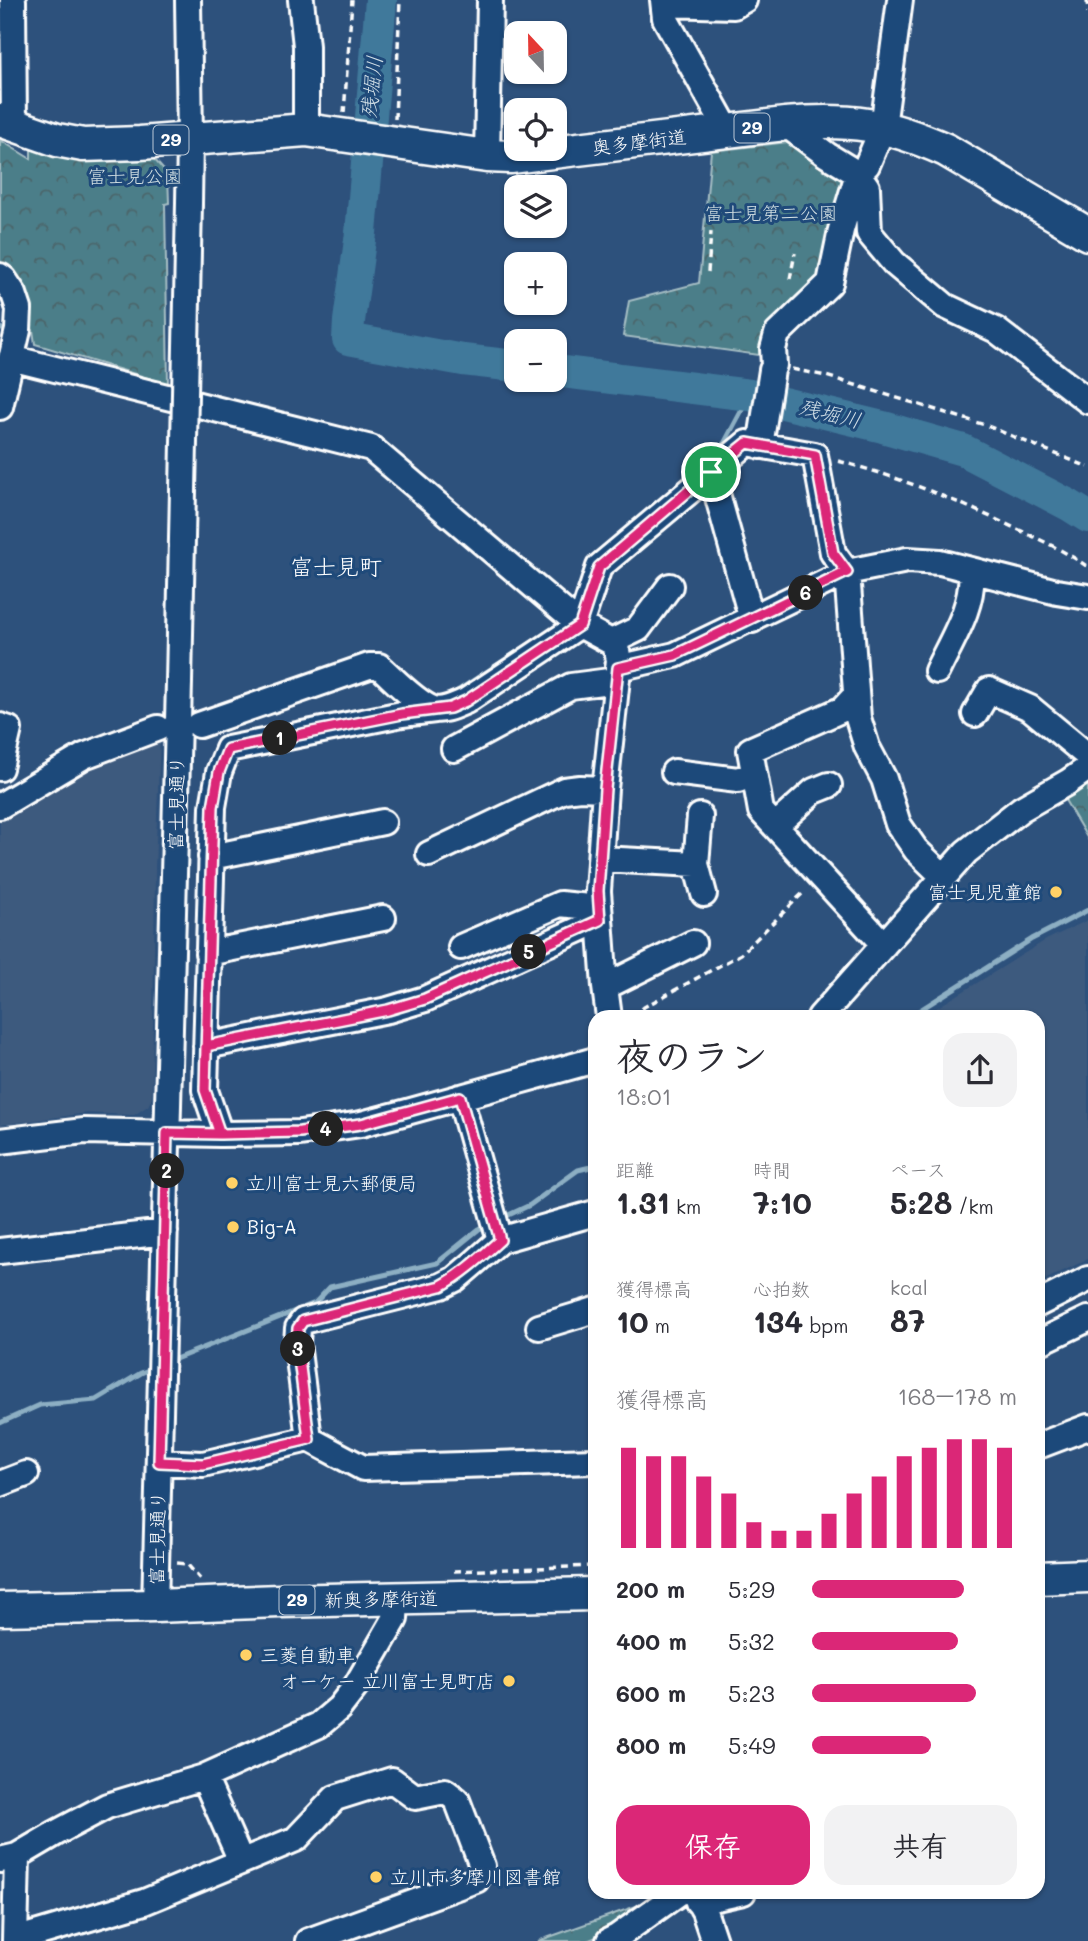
<!DOCTYPE html>
<html lang="ja">
<head>
<meta charset="utf-8">
<style>
  body { margin:0; font-family:Mali,"Klee One",sans-serif; background:#f2f2f3; color:#2b2b33; height:100vh; display:flex; flex-direction:column; font-size:26px; white-space:nowrap }
  * { box-sizing:border-box; margin:0 }
  p { font-size:23px; color:#7c7c81 }
  .icon { flex:none; width:38px; height:38px; fill:none; stroke:currentColor; stroke-width:2; stroke-linecap:round; stroke-linejoin:round }
  .map { position:relative; flex:1; overflow:hidden }
  .drawer { position:absolute; left:588px; top:1010px; width:457px; height:889px; display:flex; flex-direction:column; background:#fff; border-radius:21px; box-shadow:0 2px 5px #0004 }
  .drawer>* { flex:none }
  .needle { width:46px; rotate:338deg }
  .buttons { position:absolute; left:504px; top:21px; display:grid; gap:14px }
  .buttons a { display:grid; place-items:center; width:63px; height:63px; border-radius:14px; background:#fff; box-shadow:0 2px 5px #0004; font-size:35px }
  .pin { position:absolute; display:grid; place-items:center; width:60px; height:60px; color:#fff; margin:-30px; border:4px solid #fff; border-radius:50%; box-shadow:0 2px 7px #0007 }
  .km { position:absolute; width:35px; height:35px; margin:-18px; border-radius:50%; background:#222; color:#fff; font-size:19px; line-height:35px; text-align:center }
  .round { display:grid; place-items:center; flex:none; width:74px; height:74px; border-radius:21px; background:#f2f2f3 }
  .overview { display:flex; align-items:center; justify-content:space-between; height:119px; padding:0 28px }
  h1 { font-size:38px; font-weight:700; line-height:52px }
  .figures { display:grid; grid-template-columns:repeat(3,1fr); gap:10px; height:119px; padding:7px 28px }
  .figures div { display:grid; align-content:center }
  .figures b { font-size:30px; font-weight:700 }
  .figures small { font-size:19px; font-weight:400 }
  .figures p { font-size:19px }
  .chart { height:196px; padding:14px 28px }
  .chart p { display:flex; justify-content:space-between }
  .chart svg { width:100%; height:126px; margin-top:7px; stroke:#db2777; stroke-width:6 }
  .action { display:flex; gap:14px; margin-top:auto; padding:14px 28px }
  .action a { flex:1; height:80px; border-radius:21px; background:#db2777; color:#fff; font-size:28px; font-weight:700; line-height:80px; text-align:center }
  .action a+a { background:#f2f2f3; color:#2b2b33 }
  ul { padding:0 28px; list-style:none; font-size:23px }
  li { display:grid; grid-template-columns:112px 84px 1fr; align-items:center; height:52px }
  li i { height:18px; border-radius:9px; background:#db2777 }
  .map>svg:first-child { display:block }
  .built { fill:#3e5a7e }
  .forest { fill:url(#forest-crowns); stroke:#a6bec4; stroke-width:2 }
  .lines { fill:none; stroke-linecap:round; stroke-linejoin:round }
  .stream { stroke:#8dafc3; stroke-width:5 }
  .river { stroke:#41799b; stroke-width:32 }
  .minor-casing { stroke:#fff; stroke-width:30 }
  .major-casing { stroke:#fff; stroke-width:37 }
  .path { stroke:#fff; stroke-width:3.5; stroke-dasharray:7 5; stroke-linecap:butt }
  .minor { stroke:#1f4a7a; stroke-width:24 }
  .major { stroke:#1f4a7a; stroke-width:32 }
  .minor-bridge-casing { stroke:#fff; stroke-width:30; stroke-linecap:butt }
  .minor-bridge { stroke:#1f4a7a; stroke-width:24 }
  .route-casing { stroke:#fff; stroke-width:14 }
  .route { stroke:#db2777; stroke-width:9 }
  .poi-dot { fill:#ffd166; stroke:#1f4a7a; stroke-width:2.5 }
  .labels { text-anchor:middle; stroke-width:6; stroke-linejoin:round; paint-order:stroke }
  .shield { fill:#1f4a7a; stroke:#bcc9d7; stroke-width:2 }
  .shield-label { font-size:18px; font-weight:bold; fill:#fff }
  .street-label { font-size:19px; fill:#fff; stroke:#1f4a7a }
  .park-label { font-size:19px; fill:#d2dfe2; stroke:#1f4a7a }
  .poi-label { font-size:19px; fill:#fff; stroke:#1f4a7a; text-anchor:start }
  .water-label { font-size:21px; font-style:italic; fill:#d0dee6; stroke:#1f4a7a }
  .quarter-label { font-size:23px; fill:#fff; stroke:#1f4a7a }
</style>
</head>
<body>
<div class="map">
<svg width="1088" height="1941" viewBox="0 0 1088 1941">
  <defs>
    <pattern id="forest-crowns" width="20" height="18" patternUnits="userSpaceOnUse" patternTransform="scale(1.75)"><rect width="20" height="18" fill="#4c7e89"/><path d="M2 6a3 3 0 1 1 6 0M12 15a3 3 0 1 1 6 0" fill="none" stroke="#4c656a"/></pattern>
  </defs>
  <rect width="100%" height="100%" fill="#2d517c"/>
  <filter id="ink" filterUnits="userSpaceOnUse"><feTurbulence type="fractalNoise" baseFrequency=".0143" numOctaves="2"/><feDisplacementMap in="SourceGraphic" scale="14" xChannelSelector="R" yChannelSelector="G"/><feConvolveMatrix kernelMatrix="1 2 1 2 8 2 1 2 1" color-interpolation-filters="sRGB"/></filter>
  <g filter="url(#ink)">
    <path class="built" d="M153,735H160L155,869L152,1098L148,1106L134,1115L87,1113L0,1125V817L71,775Z
      M1088,920V1259L1038,1283V1017H922L1046,940Z"/>
    <path class="forest" d="M0,140L31,159V141L147,151L168,175L169,203L165,204L168,384L35,344L33,330L0,300Z
      M788,142L840,172L847,186L818,284L766,356L623,336L629,301L699,283L711,151Z
      M1088,777V839L1062,795Z
      M642,1904L604,1934L587,1941H538Z"/>
    <g class="lines">
      <path class="stream" d="M0,328L2,329
        M718,455L750,395
        M454,693L563,622
        M909,1017L1032,939L1088,910
        M500,1219L530,1205L578,1170L595,1166
        M168,1362L315,1303L330,1287L437,1263L479,1229L488,1225
        M0,1423L40,1405L96,1400L141,1373L156,1367"/>
      <path class="river" d="M381,0L361,233L349,321L348,339L463,360L516,366
        M555,371L750,395L883,427L963,450L1069,505L1088,517"/>
      <defs>
        <path id="minor" d="M13,0L14,126
          M188,0L190,139L189,203
          M301,0L306,46V130
          M663,0L665,18L728,131
          M664,4L734,6L744,0
          M785,124L827,155L858,174L867,187L869,233L894,263L945,306L996,330L1088,401
          M487,156L490,0
          M0,276L4,279L14,294L19,309L18,330L0,407
          M11,358L371,448L563,611L580,625L611,642L617,651L619,660L605,789L598,891L605,987L609,1017
          M760,446L772,370L774,365L773,349L777,334L830,283L841,230L858,174L867,165L883,127L900,0
          M711,472L752,620
          M611,642L638,629L670,586
          M618,668L675,655L847,572L907,560L940,562L1057,592L1088,597
          M937,671C951,641 975,605 971,570
          M855,696L843,709L750,750L761,811L884,945
          M975,714L989,690L1030,708L1088,756
          M199,725L369,666H379C394,679 415,702 433,709C443,712 456,705 466,701L580,625L599,567L747,443L815,455L833,553L847,572L858,718L867,747L884,779L898,824L916,850L944,877
          M0,726L9,729L0,768
          M454,749L571,686L617,680
          M674,772L738,780L754,774
          M0,806L84,756L158,728
          M775,826L814,791L829,785
          M429,854L564,790L580,788L605,789
          M211,857L383,822
          M601,859L696,864L700,816
          M696,864L704,894
          M461,947L560,904L599,908
          M208,953L383,918
          M605,987L693,943
          M820,1017L966,852L1021,809L1068,782L1088,768
          M206,1046L388,1010L425,999L600,920
          M460,1097L500,1240
          M220,1134L205,1090L213,807L219,772L228,749L402,714L435,710
          M0,1141L84,1131L220,1134L300,1133L361,1124L407,1112L595,1060
          M595,1213L500,1240L475,1262L455,1279L441,1286L303,1321L298,1328L297,1343L309,1439L363,1468L595,1461
          M0,1251L165,1232
          M1038,1304L1088,1279
          M539,1327L595,1310
          M1038,1343L1088,1319
          M1038,1446L1088,1427
          M159,1462L203,1464L309,1439
          M0,1484L26,1474
          M155,1606L179,682
          M204,1777L241,1861
          M0,1860L17,1856L56,1833L107,1806L204,1777L319,1725L339,1708L356,1686L395,1619L396,1599
          M693,1892L704,1911L714,1941
          M698,1902L743,1892
          M15,1940L144,1902L296,1839L335,1798L392,1780L415,1797L445,1791L457,1800L482,1866L476,1880L308,1941
          M15,1941L17,1856
          M609,1941L617,1937L680,1892"/>
        <path id="major" d="M0,120L57,140L83,145L140,143L306,130L487,156L511,157L785,124C849,118 888,124 946,150L1088,234
          M1038,1578L1088,1576
          M0,1609L155,1606L280,1601L595,1594"/>
      </defs>
      <use href="#minor" class="minor-casing"/>
      <use href="#major" class="major-casing"/>
      <path class="path" d="M1087,0L1088,13
        M344,113L352,0
        M395,119L400,0
        M708,272L711,232
        M790,279L795,253
        M792,369L826,376L985,425L1088,467
        M838,461C897,476 950,498 1006,524C1035,537 1062,549 1088,567
        M633,1017L644,1007L741,954L805,891
        M177,1563L187,1564L200,1579
        M454,1571L595,1566"/>
      <use href="#minor" class="minor"/>
      <use href="#major" class="major"/>
      <defs>
        <path id="minor-bridge" d="M179,682L189,203"/>
      </defs>
      <use href="#minor-bridge" class="minor-bridge-casing"/>
      <use href="#minor-bridge" class="minor-bridge"/>
    </g>
  </g>
  <g class="lines" filter="url(#ink)">
    <defs>
      <path id="route" d="M711,472L599,567L580,625L466,701L450,708L402,714L228,749L219,772L213,807L205,1090L220,1134L167,1133L159,1462L203,1464L309,1439L297,1343L298,1328L303,1321L441,1286C463,1274 481,1257 500,1240L460,1097L361,1124L300,1132L220,1134L205,1090L206,1046L388,1010L425,999L600,920L598,891L605,789L618,668L675,655L847,572L833,553L815,455L747,443L711,472"/>
    </defs>
    <use href="#route" class="route-casing"/>
    <use href="#route" class="route"/>
  </g>
  <g class="poi-dot">
    <circle cx="1056" cy="892" r="7"/>
    <circle cx="232" cy="1183" r="7"/>
    <circle cx="233" cy="1227" r="7"/>
    <circle cx="246" cy="1655" r="7"/>
    <circle cx="509" cy="1681" r="7"/>
    <circle cx="376" cy="1877" r="7"/>
  </g>
  <g class="labels">
    <g class="shield">
      <rect x="734.5" y="113.5" width="35" height="29" rx="5"/>
      <rect x="153.5" y="125.5" width="35" height="29" rx="5"/>
      <rect x="279.5" y="1585.5" width="35" height="29" rx="5"/>
    </g>
    <g class="shield-label">
      <text x="752" y="134">29</text>
      <text x="171" y="146">29</text>
      <text x="297" y="1606">29</text>
    </g>
    <g class="street-label">
      <text transform="translate(639 142) rotate(-7)" y="7">奥多摩街道</text>
      <text transform="translate(176 803) rotate(-89)" y="7">富士見通り</text>
      <text transform="translate(157 1538) rotate(-89)" y="7">富士見通り</text>
      <text transform="translate(381 1599) rotate(-1)" y="7">新奥多摩街道</text>
    </g>
    <g class="park-label">
      <text x="135" y="183">富士見公園</text>
      <text x="771" y="220">富士見第二公園</text>
    </g>
    <g class="poi-label">
      <text x="1042" y="899" text-anchor="end">富士見児童館</text>
      <text x="246" y="1190">立川富士見六郵便局</text>
      <text x="247" y="1234">Big-A</text>
      <text x="260" y="1662">三菱自動車</text>
      <text x="495" y="1688" text-anchor="end">オーケー 立川富士見町店</text>
      <text x="390" y="1884">立川市多摩川図書館</text>
    </g>
    <g class="water-label">
      <text transform="translate(372 87) rotate(-84)" y="7">残堀川</text>
      <text transform="translate(830 414) rotate(14)" y="7">残堀川</text>
    </g>
    <g class="quarter-label">
      <text x="336" y="575">富士見町</text>
    </g>
  </g>
</svg>
<div class="buttons">
<a><svg class="needle" viewBox="-14 -14 28 28"><path d="M0-13l5 13h-10z" fill="#e53935"/><path d="M0 13l5-13h-10z" fill="#7c7c81"/></svg></a>
<a><svg class="icon" aria-label="locate" viewBox="0 0 24 24"><circle cx="12" cy="12" r="6"/><path d="M12 2v4M12 18v4M2 12h4M18 12h4"/></svg></a>
<a><svg class="icon" aria-label="layers" viewBox="0 0 24 24"><path d="M12 4l9 5-9 5-9-5zM3 14l9 5 9-5"/></svg></a>
<a>+</a>
<a>−</a>
</div>
<div class="pin" style="left:711px;top:472px;background:#1e9e55"><svg class="icon" aria-label="arrive" viewBox="0 0 24 24"><path d="M6 21V4h12l-3 4 3 4H6"/></svg></div>
<b class="km" style="left:280px;top:738px">1</b>
<b class="km" style="left:167px;top:1171px">2</b>
<b class="km" style="left:298px;top:1349px">3</b>
<b class="km" style="left:326px;top:1129px">4</b>
<b class="km" style="left:529px;top:952px">5</b>
<b class="km" style="left:806px;top:593px">6</b>
<section class="drawer">
<div class="overview"><div><h1>夜のラン</h1><p>18:01</p></div><a class="round"><svg class="icon" aria-label="share" viewBox="0 0 24 24"><path d="M12 15V3M7 8l5-5 5 5M5 13v7h14v-7"/></svg></a></div>
<div class="figures">
<div><p>距離</p><b>1.31<small> km</small></b></div>
<div><p>時間</p><b>7:10</b></div>
<div><p>ペース</p><b>5:28<small> /km</small></b></div>
</div>
<div class="figures">
<div><p>獲得標高</p><b>10<small> m</small></b></div>
<div><p>心拍数</p><b>134<small> bpm</small></b></div>
<div><p>kcal</p><b>87</b></div>
</div>
<div class="chart"><p><span>獲得標高</span>168–178 m</p>
<svg viewBox="0 0 160 44" preserveAspectRatio="none"><path d="M5 44V9M15 44V12M25 44V12M35 44V19M45 44V25M55 44V35M65 44V38M75 44V38M85 44V32M95 44V25M105 44V19M115 44V12M125 44V9M135 44V6M145 44V6M155 44V9"/></svg>
</div>
<ul>
<li><b>200 m</b>5:29<i style="width:74%"></i></li>
<li><b>400 m</b>5:32<i style="width:71%"></i></li>
<li><b>600 m</b>5:23<i style="width:80%"></i></li>
<li><b>800 m</b>5:49<i style="width:58%"></i></li>
</ul>
<div class="action"><a>保存</a><a>共有</a></div>
</section>
</div>
</body>
</html>
